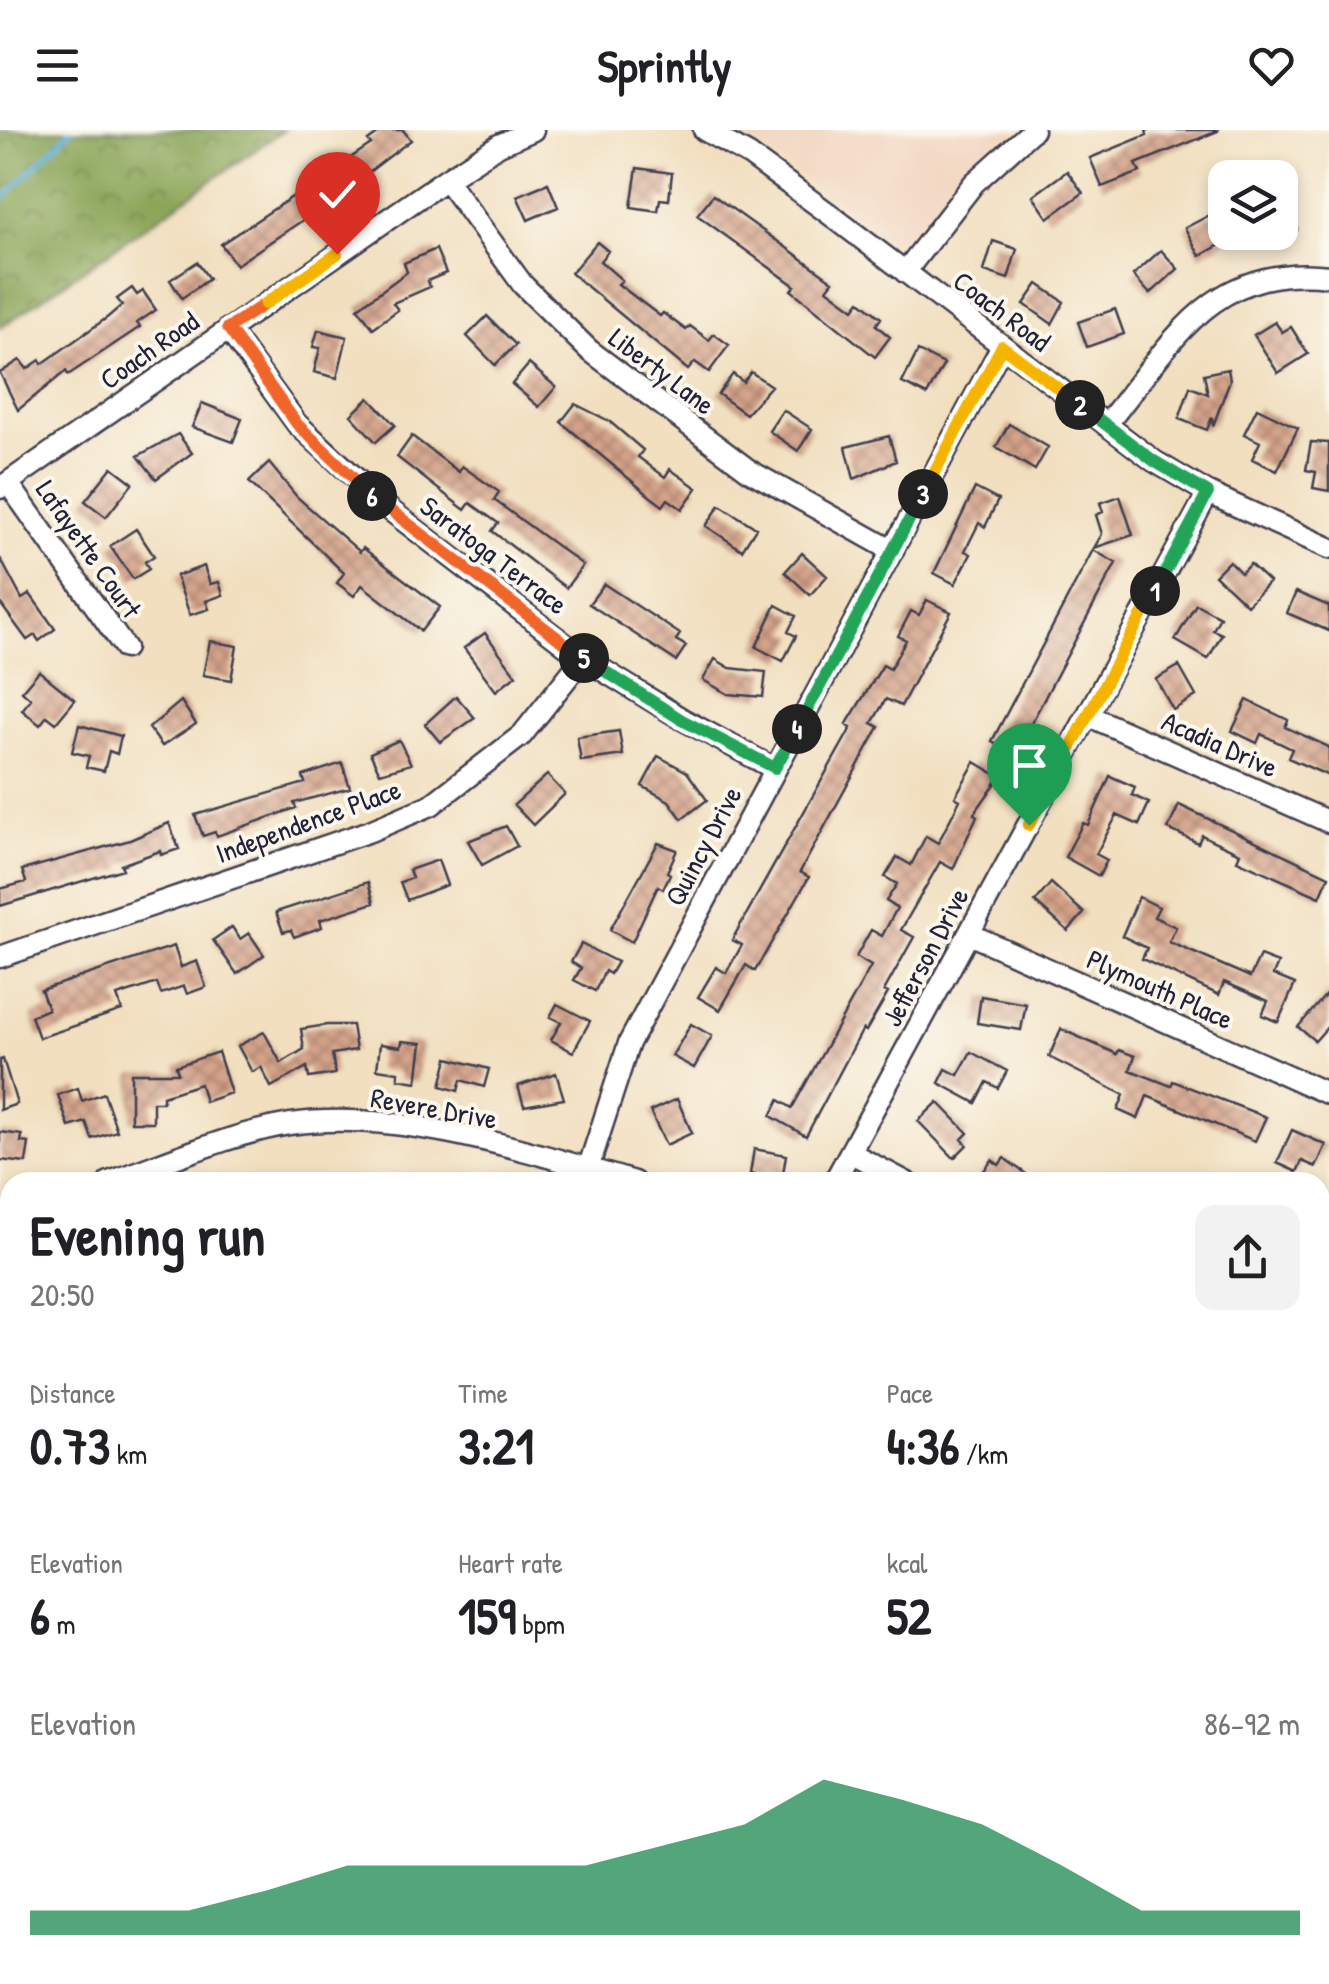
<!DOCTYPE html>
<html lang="en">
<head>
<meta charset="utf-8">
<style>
  body { margin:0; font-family:"Patrick Hand",sans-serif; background:#f2f2f2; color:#202124; height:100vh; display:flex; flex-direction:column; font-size:38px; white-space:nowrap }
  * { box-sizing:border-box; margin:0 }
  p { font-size:32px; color:#757577 }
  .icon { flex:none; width:55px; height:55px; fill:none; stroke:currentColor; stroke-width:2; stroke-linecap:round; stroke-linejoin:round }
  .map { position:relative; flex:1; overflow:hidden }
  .drawer { position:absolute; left:0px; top:1042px; width:1330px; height:812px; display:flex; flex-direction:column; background:#fff; border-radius:30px 30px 0 0; box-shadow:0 5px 15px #0003 }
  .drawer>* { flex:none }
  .tools { position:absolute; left:1208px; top:30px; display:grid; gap:20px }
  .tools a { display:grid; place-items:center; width:90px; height:90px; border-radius:20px; background:#fff; box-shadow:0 5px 15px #0003; font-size:50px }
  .pin { position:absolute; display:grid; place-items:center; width:85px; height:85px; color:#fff; margin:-102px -42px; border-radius:50% 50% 50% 0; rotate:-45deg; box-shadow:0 0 10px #0007 }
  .pin .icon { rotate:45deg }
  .km { position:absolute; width:50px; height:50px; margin:-25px; border-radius:50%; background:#222; color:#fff; font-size:28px; line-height:50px; text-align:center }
  .round { display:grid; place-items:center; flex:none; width:105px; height:105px; border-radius:20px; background:#f2f2f2 }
  .overview { display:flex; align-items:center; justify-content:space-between; height:170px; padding:0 30px }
  h1 { font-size:55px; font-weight:700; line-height:75px }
  .stats { display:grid; grid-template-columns:repeat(3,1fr); gap:15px; height:170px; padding:10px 30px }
  .stats div { display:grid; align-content:center }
  .stats b { font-size:50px; font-weight:700 }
  .stats small { font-size:28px; font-weight:400 }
  .stats p { font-size:28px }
  .chart { height:280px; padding:20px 30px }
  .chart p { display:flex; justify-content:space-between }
  .chart svg { width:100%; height:180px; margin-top:10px; fill:#0b8043; opacity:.7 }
  header { display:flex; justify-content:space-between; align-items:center; height:130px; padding:0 30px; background:#fff; font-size:45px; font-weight:700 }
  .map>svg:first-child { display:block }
  .built { fill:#f2d4be }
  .forest { fill:url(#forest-crowns); stroke:#566348; stroke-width:2.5 }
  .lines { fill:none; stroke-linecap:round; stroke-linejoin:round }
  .stream { stroke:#58acd4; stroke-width:5 }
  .building { fill:url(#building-cross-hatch) }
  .minor-casing { stroke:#413e4f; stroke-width:25 }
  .tertiary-casing { stroke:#413e4f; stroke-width:30 }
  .minor { stroke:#fff; stroke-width:20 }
  .tertiary { stroke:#fff; stroke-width:25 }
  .split-1-casing { stroke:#fff; stroke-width:20 }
  .split-2-casing { stroke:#fff; stroke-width:20 }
  .split-3-casing { stroke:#fff; stroke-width:20 }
  .split-4-casing { stroke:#fff; stroke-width:20 }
  .split-5-casing { stroke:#fff; stroke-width:20 }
  .split-6-casing { stroke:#fff; stroke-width:20 }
  .split-7-casing { stroke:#fff; stroke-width:20 }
  .split-8-casing { stroke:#fff; stroke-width:20 }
  .split-1 { stroke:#f5b400; stroke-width:12 }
  .split-2 { stroke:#22a559; stroke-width:12 }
  .split-3 { stroke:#f5b400; stroke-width:12 }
  .split-4 { stroke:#22a559; stroke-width:12 }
  .split-5 { stroke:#22a559; stroke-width:12 }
  .split-6 { stroke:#f0652b; stroke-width:12 }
  .split-7 { stroke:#f0652b; stroke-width:12 }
  .split-8 { stroke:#f5b400; stroke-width:12 }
  .labels { text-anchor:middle; stroke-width:8; stroke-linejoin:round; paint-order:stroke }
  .street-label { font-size:28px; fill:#22223b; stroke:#fbf7ec }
</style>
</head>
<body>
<header><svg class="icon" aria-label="menu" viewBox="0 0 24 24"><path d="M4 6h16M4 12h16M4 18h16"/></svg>Sprintly<svg class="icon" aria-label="heart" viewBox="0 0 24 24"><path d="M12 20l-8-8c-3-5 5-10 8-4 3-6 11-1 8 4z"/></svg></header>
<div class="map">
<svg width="1329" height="1854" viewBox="0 0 1329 1854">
  <defs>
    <pattern id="forest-crowns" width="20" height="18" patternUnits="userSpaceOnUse" patternTransform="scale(2.5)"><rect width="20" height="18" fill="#89a456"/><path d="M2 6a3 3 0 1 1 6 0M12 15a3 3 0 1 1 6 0" fill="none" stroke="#708548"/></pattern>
    <pattern id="building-cross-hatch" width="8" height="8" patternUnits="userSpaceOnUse" patternTransform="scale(2.5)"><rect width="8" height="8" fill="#d4a389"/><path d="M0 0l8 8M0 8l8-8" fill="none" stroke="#ac8471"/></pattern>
  </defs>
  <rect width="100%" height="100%" fill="#fbf7ec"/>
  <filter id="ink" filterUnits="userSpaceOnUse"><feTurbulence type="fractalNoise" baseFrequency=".01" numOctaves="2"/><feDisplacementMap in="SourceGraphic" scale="20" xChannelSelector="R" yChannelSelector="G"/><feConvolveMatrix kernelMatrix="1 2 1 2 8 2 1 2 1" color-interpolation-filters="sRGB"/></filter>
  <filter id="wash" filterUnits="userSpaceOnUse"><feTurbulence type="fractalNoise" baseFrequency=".0048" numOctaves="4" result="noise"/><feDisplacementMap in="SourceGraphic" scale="40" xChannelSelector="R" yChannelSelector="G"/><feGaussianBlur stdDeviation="2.25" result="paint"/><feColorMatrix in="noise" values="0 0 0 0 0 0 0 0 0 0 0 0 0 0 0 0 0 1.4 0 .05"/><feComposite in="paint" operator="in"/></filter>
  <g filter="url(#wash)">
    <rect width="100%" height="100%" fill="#f1dfbf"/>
    <path class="built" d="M739,0H1018L975,37L920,103L904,112L885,110Z"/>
    <path class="forest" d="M0,0H284L0,198Z
      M0,1626L10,1655V1681L0,1684Z
      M0,1711L10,1737V1823L0,1826Z"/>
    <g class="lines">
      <path class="stream" d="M0,72L71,0"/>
    </g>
    <g id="blocks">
      <path class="building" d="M383,0H403L411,10L344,61L331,41L371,14L368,11Z
        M1146,0H1218V1L1136,34L1140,42L1102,57L1090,28L1147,5Z
        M637,38L672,43L669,70L660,69L658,81L631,77Z
        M1067,41L1083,63L1048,88L1033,66Z
        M548,53L558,77L528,90L517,66Z
        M301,61L315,82L236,135L221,114Z
        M713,65L833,151L827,159L854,179L860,171L881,188L876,195L890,207L875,227L791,160L795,156L697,85Z
        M1296,74L1297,100L1280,101V75Z
        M1225,77V112L1200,126L1185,98Z
        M993,111L1017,119L1008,149L984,141Z
        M597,112L608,121L600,131L622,150L618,154L660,186L663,183L686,200L690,196L709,210L714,204L729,215L709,242L695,232L688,240L571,143Z
        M436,119L446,143L427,151L430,157L393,173L398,180L373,198L358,178L407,142L404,133Z
        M1161,120L1178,139L1150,164L1133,145Z
        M197,132L209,149L182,168L170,150Z
        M1038,154L1064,172L1052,194L1024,174Z
        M132,158L137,165L143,161L156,180L137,193L140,197L68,245L66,241L18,280L0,243L20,230L27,239L40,230L42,234L108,187L122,175L117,169Z
        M1115,179L1124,204L1087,217L1078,192Z
        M487,186L516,215L495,235L467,206Z
        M1275,192L1282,202L1291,197L1308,224L1278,243L1254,205Z
        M318,200L347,207L337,248L314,242L320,218L313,217Z
        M918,221L944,234L927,265L902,253Z
        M529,234L556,257L539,277L512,254Z
        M1228,239L1230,250L1213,296L1212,287L1207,300L1179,289L1190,257L1208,264L1204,244Z
        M751,242L771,256L746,284L718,264L733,244L743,252Z
        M369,268L395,295L376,312L351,285Z
        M202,273L242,289L233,312L192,297Z
        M575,274L609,291L643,320L638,327L665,347L670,339L697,358L682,379L668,369L663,376L651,367L561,292Z
        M1257,278L1298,298L1277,341L1252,329L1260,312L1244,304Z
        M783,280L812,299L798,321L769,301Z
        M1009,294L1048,317L1035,340L996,317Z
        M178,304L192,323L156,349L138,326Z
        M412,306L459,342L462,336L499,362L494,370L583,435L566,458L492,401L498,393L470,373L465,380L397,327Z
        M889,306L896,331L854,349L846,317Z
        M1311,312L1329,313V361L1313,358L1316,342L1306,340Z
        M269,333L297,367L360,422L363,418L440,477L421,501L362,455L354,466L337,453L344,443L249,352Z
        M112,337L133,353L106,387L85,371Z
        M975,358L998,370L985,397L979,393L965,421L971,424L955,454L934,443Z
        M1120,366L1133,405L1094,418L1102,404L1096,385L1103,382L1100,373Z
        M720,375L756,398L742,420L706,396Z
        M136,399L154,426L145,432L149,439L133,449L110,416Z
        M1093,420L1116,433L1015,624L992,611Z
        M802,423L827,446L810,465L785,442Z
        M0,428L22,469L30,464L55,499L39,511L35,505L27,510L0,473Z
        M1229,431L1241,443L1250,434L1269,452L1247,475L1215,445Z
        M204,436L210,454L219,452L223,465L206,471L209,479L190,485L176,446Z
        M604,454L680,504L676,510L686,516L676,531L589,474Z
        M1296,462L1329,476V501L1287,483Z
        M927,470L951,482L901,576L886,569L872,593L879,597L800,742L809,747L755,841L746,835L720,880L698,867L716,837L726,843L742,815L732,810L851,598L846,595L883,535L890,539L906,510L898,506L911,481L919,485Z
        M1196,474L1220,487L1213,500L1222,504L1208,529L1175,510Z
        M776,475L796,486L788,502L796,506L783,531L756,517Z
        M485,503L516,545L496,561L464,518Z
        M210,511L237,516L231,550L203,545Z
        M715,529L730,538L766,542L763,567L728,564L703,550Z
        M1179,536L1196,566L1173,580L1156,549Z
        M39,541L75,570L56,593L47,586L40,595L22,580L31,569L22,561Z
        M456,566L475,588L440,612L425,594Z
        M1247,570L1288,590L1285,597L1329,617V646L1288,628L1292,619L1261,604L1257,613L1232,601Z
        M181,571L196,594L162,616L149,598Z
        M79,595L121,606L117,624L109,621L104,641L86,637L89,626L72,622Z
        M619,601L623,625L581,631L577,607Z
        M399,610L411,634L380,643L370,623Z
        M658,626L687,642L707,670L682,689L669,671L642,656Z
        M975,632L1000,647L974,684L977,686L953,739L940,732L901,800L914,807L884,861L888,863L866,901L863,899L806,1006L771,986L779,970L792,978L871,836L856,827L871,800L882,806L897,778L886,771L897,754L885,747L897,727L911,735L926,706L938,713L960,670L955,667Z
        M342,633L350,658L294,673L296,678L217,706L215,702L203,706L195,685L305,653L303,646Z
        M547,645L565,664L533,695L514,675Z
        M1110,646L1135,657L1132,665L1149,673L1139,695L1117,685L1096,724L1107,730L1099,746L1065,727L1083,693L1088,695Z
        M1179,675L1329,746L1320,767L1237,730L1240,723L1211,710L1202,705L1198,713L1168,699Z
        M169,693L179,719L161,725L160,721L121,735L123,739L0,776V759L26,752L22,740L130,710Z
        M506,696L517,716L482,735L468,711Z
        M658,713L677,720L667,742L670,744L663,759L658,756L632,812L610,800Z
        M438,730L447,755L407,770L400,752L412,748L409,740Z
        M368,752L374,773L320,790L322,797L294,807L291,800L283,802L276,782Z
        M1051,753L1084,783L1068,801L1035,772Z
        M1139,767L1159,777L1154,787L1176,797L1169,812L1250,847L1260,826L1278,833L1273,845L1295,854L1278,892L1262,885L1268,871L1224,852L1219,865L1142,829L1147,818L1122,806Z
        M232,797L240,809L249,803L264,825L237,844L213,810Z
        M581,814L617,832L610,844L605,841L595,861L574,850L581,838L571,832Z
        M174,816L181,837L197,831L206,857L187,864L184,856L161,864L157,853L117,866L122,880L39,908L31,886L48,879L41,860Z
        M1329,861V895L1315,911L1298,897Z
        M981,866L1026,874L1021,900L977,893Z
        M557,874L590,891L573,922L551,910L561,892L550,887Z
        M691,894L712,906L694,938L672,926Z
        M327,895H352L356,920L332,924L335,944L309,948L307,937L271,957L261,937L252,942L238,916L264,902L281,933L304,919L301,899Z
        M1061,899L1117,924L1119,920L1135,926L1130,940L1171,956L1173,951L1266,987L1255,1011L1147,966L1138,989L1118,980L1124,965L1049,927Z
        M402,911L422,913L417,952L398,949V942L377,939L380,914L401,917Z
        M218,922L231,963L205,972L200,954L163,966V972H153V992H131V943H178L176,936Z
        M971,922L1007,941L998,958L987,952L976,973L939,953L946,939L958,945Z
        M448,928L489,939L484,957L461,950L458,961L441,956Z
        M3,929L17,974L0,980V930Z
        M556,943L564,969L524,976L518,956Z
        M78,958L82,971L104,963L117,1001L92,1009L86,992L69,997L58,965Z
        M677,969L692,1003L666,1015L650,981Z
        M938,972L968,1003L962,1009L967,1015L954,1028L918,991Z
        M1292,1000L1326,1015L1316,1037L1302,1031L1297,1042L1277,1033Z
        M0,1002L22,1005L21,1012L29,1013L26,1033L0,1030Z
        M754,1019L786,1025L782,1050L750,1044Z
        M1004,1028L1037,1052H988L980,1046L992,1030L999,1035Z"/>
    </g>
  </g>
  <g filter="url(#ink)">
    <use href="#blocks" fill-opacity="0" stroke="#413e4f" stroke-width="2.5"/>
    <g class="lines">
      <defs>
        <path id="minor" d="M704,0L749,25L828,83L1154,331L1208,363L1329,418
          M446,49L523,155L589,220L750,341L893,421
          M905,142L974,53L1033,0
          M228,199L297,294L390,380L583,528L682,589L775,639
          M1106,295C1171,215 1210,132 1329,146
          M8,353L125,518
          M0,358L446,49L499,15L533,0
          M1089,586L1329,692
          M969,804L1329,964
          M0,827L370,701L431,675L522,605L583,528
          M851,1023L906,1052
          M588,1039L629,913L1002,216
          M109,1052C167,1032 229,1004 290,994C400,978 530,1022 634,1052
          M834,1052L1208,363
          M0,1090L10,1086
          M1320,1370L1329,1357
          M427,1854L430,1845
          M1018,1854L1021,1845"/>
        <path id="tertiary" d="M0,1228L10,1256
          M1320,1809L1329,1797
          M212,1845L215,1854
          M673,1845L709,1854
          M1288,1854L1295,1845"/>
      </defs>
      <use href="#minor" class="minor-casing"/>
      <use href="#tertiary" class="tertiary-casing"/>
      <use href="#minor" class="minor"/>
      <use href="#tertiary" class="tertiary"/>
    </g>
  </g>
  <g class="lines" filter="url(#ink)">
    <defs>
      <path id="split-1" d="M1029,695L1155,461"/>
      <path id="split-2" d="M1080,275L1154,331L1208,363L1155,461"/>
      <path id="split-3" d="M923,364L1002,216L1080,275"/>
      <path id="split-4" d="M797,599L923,364"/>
      <path id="split-5" d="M584,528L682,590L775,638L797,599"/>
      <path id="split-6" d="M372,366L584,528"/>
      <path id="split-7" d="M265,174L228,198L297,294L372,366"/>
      <path id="split-8" d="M265,174L337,124"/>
    </defs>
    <use href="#split-1" class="split-1-casing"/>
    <use href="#split-2" class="split-2-casing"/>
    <use href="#split-3" class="split-3-casing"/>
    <use href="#split-4" class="split-4-casing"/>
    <use href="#split-5" class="split-5-casing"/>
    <use href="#split-6" class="split-6-casing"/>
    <use href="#split-7" class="split-7-casing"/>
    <use href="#split-8" class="split-8-casing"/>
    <use href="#split-1" class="split-1"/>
    <use href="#split-2" class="split-2"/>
    <use href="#split-3" class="split-3"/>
    <use href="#split-4" class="split-4"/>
    <use href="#split-5" class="split-5"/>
    <use href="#split-6" class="split-6"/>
    <use href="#split-7" class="split-7"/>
    <use href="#split-8" class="split-8"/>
  </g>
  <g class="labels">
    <g class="street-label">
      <text transform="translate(1002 181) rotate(37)" y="10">Coach Road</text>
      <text transform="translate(149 220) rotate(-35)" y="10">Coach Road</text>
      <text transform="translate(662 241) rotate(37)" y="10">Liberty Lane</text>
      <text transform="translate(89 419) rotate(55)" y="10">Lafayette Court</text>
      <text transform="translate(494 425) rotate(37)" y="10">Saratoga Terrace</text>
      <text transform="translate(1220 614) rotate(24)" y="10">Acadia Drive</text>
      <text transform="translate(308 691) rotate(-20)" y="10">Independence Place</text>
      <text transform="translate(703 716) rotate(-62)" y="10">Quincy Drive</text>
      <text transform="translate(925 827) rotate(-62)" y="10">Jefferson Drive</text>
      <text transform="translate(1160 859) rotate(24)" y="10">Plymouth Place</text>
      <text transform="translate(434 978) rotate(10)" y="10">Revere Drive</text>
    </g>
  </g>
</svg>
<div class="tools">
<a><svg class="icon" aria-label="layers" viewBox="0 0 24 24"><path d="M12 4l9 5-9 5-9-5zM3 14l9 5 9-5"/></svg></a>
</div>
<div class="pin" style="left:1029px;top:695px;background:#1e9e55"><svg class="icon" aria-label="arrive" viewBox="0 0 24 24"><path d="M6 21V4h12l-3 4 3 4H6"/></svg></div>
<div class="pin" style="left:337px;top:124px;background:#d93025"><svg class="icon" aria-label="check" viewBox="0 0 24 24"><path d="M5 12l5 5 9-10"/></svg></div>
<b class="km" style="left:1155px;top:461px">1</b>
<b class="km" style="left:1080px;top:275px">2</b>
<b class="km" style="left:923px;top:364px">3</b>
<b class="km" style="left:797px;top:599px">4</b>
<b class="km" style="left:584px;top:528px">5</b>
<b class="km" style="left:372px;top:366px">6</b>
<section class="drawer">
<div class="overview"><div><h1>Evening run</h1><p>20:50</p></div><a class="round"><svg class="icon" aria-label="share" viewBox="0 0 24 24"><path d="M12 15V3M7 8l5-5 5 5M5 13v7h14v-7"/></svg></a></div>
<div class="stats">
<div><p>Distance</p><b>0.73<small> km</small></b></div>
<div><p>Time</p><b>3:21</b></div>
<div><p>Pace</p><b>4:36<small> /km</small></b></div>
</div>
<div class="stats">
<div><p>Elevation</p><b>6<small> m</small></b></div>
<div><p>Heart rate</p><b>159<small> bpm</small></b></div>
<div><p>kcal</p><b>52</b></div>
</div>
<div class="chart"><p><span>Elevation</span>86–92 m</p>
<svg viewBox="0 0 160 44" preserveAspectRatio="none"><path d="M0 44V38L10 38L20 38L30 33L40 27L50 27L60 27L70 27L80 22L90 17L100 6L110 11L120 17L130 27L140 38L150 38L160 38V44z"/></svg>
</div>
</section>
</div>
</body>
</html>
